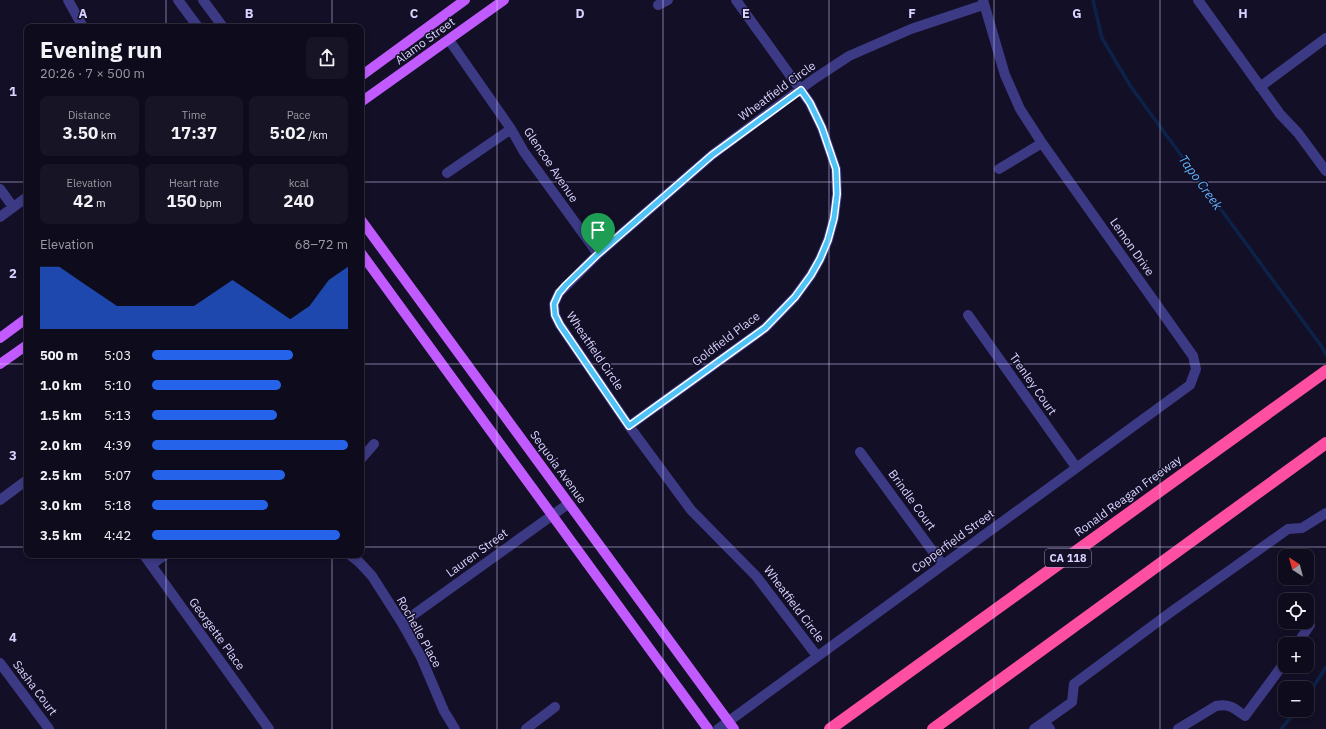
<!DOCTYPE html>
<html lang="en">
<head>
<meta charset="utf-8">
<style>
  body { margin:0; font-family:"IBM Plex Sans",sans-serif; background:#171425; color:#f1f3f6; height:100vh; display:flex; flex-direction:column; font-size:15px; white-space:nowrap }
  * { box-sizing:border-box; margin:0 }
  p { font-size:13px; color:#9b9ba3 }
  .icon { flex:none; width:22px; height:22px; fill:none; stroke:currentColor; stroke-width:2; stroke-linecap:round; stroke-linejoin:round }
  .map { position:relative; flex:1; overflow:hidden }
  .panel { position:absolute; left:24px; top:24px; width:340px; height:534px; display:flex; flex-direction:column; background:#0e0b1c; border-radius:8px; box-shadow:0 2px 6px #0003,0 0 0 1px #2e2b3b }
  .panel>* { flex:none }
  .needle { width:26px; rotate:324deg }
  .controls { position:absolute; left:1278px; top:549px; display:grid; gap:8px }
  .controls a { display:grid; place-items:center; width:36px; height:36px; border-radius:8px; background:#0e0b1c; box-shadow:0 2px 6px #0003,0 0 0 1px #2e2b3b; font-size:20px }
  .pin { position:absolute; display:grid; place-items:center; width:34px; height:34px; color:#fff; margin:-41px -17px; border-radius:50% 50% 50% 0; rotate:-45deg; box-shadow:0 0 4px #0007 }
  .pin .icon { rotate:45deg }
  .round { display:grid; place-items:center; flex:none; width:42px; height:42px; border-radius:8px; background:#171425 }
  .head { display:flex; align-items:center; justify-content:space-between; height:68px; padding:0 16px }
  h1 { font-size:22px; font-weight:800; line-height:30px }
  .metrics { display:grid; grid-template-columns:repeat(3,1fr); gap:6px; height:68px; padding:4px 16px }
  .metrics div { display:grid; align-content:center; border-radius:8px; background:#171425; text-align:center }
  .metrics b { font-size:17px; font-weight:800 }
  .metrics small { font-size:11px; font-weight:400 }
  .metrics p { font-size:11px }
  .chart { height:112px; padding:8px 16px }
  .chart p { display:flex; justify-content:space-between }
  .chart svg { width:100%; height:72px; margin-top:4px; fill:#2563eb; opacity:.7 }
  ul { padding:0 16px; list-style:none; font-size:13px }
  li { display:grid; grid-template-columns:64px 48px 1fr; align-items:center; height:30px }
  li i { height:10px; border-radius:5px; background:#2563eb }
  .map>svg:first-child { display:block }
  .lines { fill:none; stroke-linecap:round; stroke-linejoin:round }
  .stream { stroke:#0c2248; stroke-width:3.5 }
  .minor { stroke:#3d3a85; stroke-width:10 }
  .major { stroke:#c25bff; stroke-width:10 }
  .highway { stroke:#ff4fa3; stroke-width:12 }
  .route-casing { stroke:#fff; stroke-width:8 }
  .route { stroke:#4fc3f7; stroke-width:5 }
  .grid { fill:none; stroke:#d9d4ff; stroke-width:1; stroke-opacity:0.55 }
  .labels { text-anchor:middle; stroke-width:3; stroke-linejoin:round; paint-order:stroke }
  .shield { fill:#130f26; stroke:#9e99be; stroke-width:1 }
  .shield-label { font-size:11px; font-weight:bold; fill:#d9d4ff }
  .street-label { font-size:12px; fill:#d9d4ff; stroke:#130f26 }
  .water-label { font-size:13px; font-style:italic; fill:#62b6ff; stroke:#130f26 }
  .grid-label { font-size:13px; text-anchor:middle; font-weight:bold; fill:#d9d4ff; stroke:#130f26; stroke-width:3; stroke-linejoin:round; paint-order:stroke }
</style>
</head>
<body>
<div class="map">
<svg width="1326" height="729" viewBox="0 0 1326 729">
  <rect width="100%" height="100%" fill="#130f26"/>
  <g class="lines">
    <path class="stream" d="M1093,0L1102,38L1131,87L1322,347L1326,355
      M1307,697L1326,667
      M1281,729L1297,710"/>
    <path class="minor" d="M68,0L83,27
      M178,0L198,27
      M203,0L223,27
      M1198,0L1280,114L1298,133L1326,171
      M658,5L668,0
      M449,40L511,129L524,152L598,254
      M1260,87L1326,38
      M999,169L1042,143
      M447,173L511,129
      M0,189L13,207
      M0,217L27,197
      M968,315L1076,467
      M629,426L765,328L795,297L811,275L820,259L828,240L834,218L837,194L836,169L822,128L810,103L736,0
      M860,452L942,564
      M361,459L374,444
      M0,500L27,480
      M144,555L269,729
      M350,555L359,562L372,576L402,623L421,657L444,711L455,729
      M151,565L165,555
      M402,623L568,504
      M1297,644L1310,625
      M817,656L756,576L691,510L629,426L560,325L555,315L554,304L559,293L598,254L712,155L814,79L849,56L911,29L983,5
      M0,663L49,729
      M1044,722L1072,702L1074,684L1171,612L1288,529L1302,528L1326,513
      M526,729L555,707
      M718,729L1190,385L1196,369L1193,356L1042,143L1020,109L1005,75L983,0
      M1034,729L1044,722L1050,729
      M1178,729L1216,706C1230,703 1235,709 1245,716L1285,662"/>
    <path class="major" d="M361,76L465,0
      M361,102L504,0
      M361,220L734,729
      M361,253L708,729
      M0,338L27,318
      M0,364L27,345"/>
    <path class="highway" d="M830,729L1326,371
      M933,729L1326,443"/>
  </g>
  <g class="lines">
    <defs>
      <path id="route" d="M801,90L810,103L822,128L836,169L837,194L834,218L828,240L820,259L811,275L795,297L765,328L629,426L560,325L555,315L554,304L559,293L566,285L598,254L712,155Z"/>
    </defs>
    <use href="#route" class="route-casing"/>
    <use href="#route" class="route"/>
  </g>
  <path class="grid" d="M166,0V27M332,0V27M497,0V729M663,0V729M829,0V729M994,0V729M1160,0V729M0,182H27M361,182H1326M0,364H27M361,364H1326M0,547H27M361,547H1326M166,555V729M332,555V729"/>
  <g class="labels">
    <rect class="shield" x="1045" y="549" width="46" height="18" rx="3"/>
    <g class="shield-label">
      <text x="1068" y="562">CA 118</text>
    </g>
    <g class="street-label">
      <text transform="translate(425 41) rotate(-36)" y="4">Alamo Street</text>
      <text transform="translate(777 91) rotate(-36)" y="4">Wheatfield Circle</text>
      <text transform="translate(551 165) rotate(56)" y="4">Glencoe Avenue</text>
      <text transform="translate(1132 247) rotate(55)" y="4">Lemon Drive</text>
      <text transform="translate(726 339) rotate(-37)" y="4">Goldfield Place</text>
      <text transform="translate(595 351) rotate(56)" y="4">Wheatfield Circle</text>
      <text transform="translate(1033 384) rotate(55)" y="4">Trenley Court</text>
      <text transform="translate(558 467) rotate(54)" y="4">Sequoia Avenue</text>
      <text transform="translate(1128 496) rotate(-36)" y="4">Ronald Reagan Freeway</text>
      <text transform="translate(912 500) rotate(54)" y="4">Brindle Court</text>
      <text transform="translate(953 541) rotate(-36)" y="4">Copperfield Street</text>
      <text transform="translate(477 553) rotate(-36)" y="4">Lauren Street</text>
      <text transform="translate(794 604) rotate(53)" y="4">Wheatfield Circle</text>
      <text transform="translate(419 632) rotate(61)" y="4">Rochelle Place</text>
      <text transform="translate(217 634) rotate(54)" y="4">Georgette Place</text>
      <text transform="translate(35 688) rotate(53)" y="4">Sasha Court</text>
    </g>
    <g class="water-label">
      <text transform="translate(1201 182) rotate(54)" y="5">Tapo Creek</text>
    </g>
  </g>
  <g class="grid-label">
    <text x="83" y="18">A</text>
    <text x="249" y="18">B</text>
    <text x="414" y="18">C</text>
    <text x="580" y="18">D</text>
    <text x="746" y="18">E</text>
    <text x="912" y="18">F</text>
    <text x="1077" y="18">G</text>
    <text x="1243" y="18">H</text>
    <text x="13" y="96">1</text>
    <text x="13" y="278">2</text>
    <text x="13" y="460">3</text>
    <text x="13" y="642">4</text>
  </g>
</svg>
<div class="controls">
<a><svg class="needle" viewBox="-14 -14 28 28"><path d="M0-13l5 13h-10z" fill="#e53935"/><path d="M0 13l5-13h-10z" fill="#9b9ba3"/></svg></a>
<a><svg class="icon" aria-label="locate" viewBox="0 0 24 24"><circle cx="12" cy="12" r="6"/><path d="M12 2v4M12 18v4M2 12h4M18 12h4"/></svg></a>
<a>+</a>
<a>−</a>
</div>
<div class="pin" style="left:598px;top:254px;background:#1e9e55"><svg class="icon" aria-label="arrive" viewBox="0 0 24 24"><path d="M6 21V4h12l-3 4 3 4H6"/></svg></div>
<section class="panel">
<div class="head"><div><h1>Evening run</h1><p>20:26 · 7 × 500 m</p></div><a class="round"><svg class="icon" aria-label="share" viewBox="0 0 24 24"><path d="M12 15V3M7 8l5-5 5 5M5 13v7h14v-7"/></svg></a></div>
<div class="metrics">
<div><p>Distance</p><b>3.50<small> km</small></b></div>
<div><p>Time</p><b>17:37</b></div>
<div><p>Pace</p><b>5:02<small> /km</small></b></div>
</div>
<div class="metrics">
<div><p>Elevation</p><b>42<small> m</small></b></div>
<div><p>Heart rate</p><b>150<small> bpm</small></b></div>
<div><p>kcal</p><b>240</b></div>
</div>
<div class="chart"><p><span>Elevation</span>68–72 m</p>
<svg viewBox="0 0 160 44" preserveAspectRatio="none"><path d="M0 44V6L10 6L20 14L30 22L40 30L50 30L60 30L70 30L80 30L90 22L100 14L110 22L120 30L130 38L140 30L150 14L160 6V44z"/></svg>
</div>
<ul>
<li><b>500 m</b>5:03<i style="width:72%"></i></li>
<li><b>1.0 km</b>5:10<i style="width:66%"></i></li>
<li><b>1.5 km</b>5:13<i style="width:64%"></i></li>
<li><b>2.0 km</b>4:39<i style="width:100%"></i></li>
<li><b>2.5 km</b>5:07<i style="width:68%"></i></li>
<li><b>3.0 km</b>5:18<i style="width:59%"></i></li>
<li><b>3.5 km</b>4:42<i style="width:96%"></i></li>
</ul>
</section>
</div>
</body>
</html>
